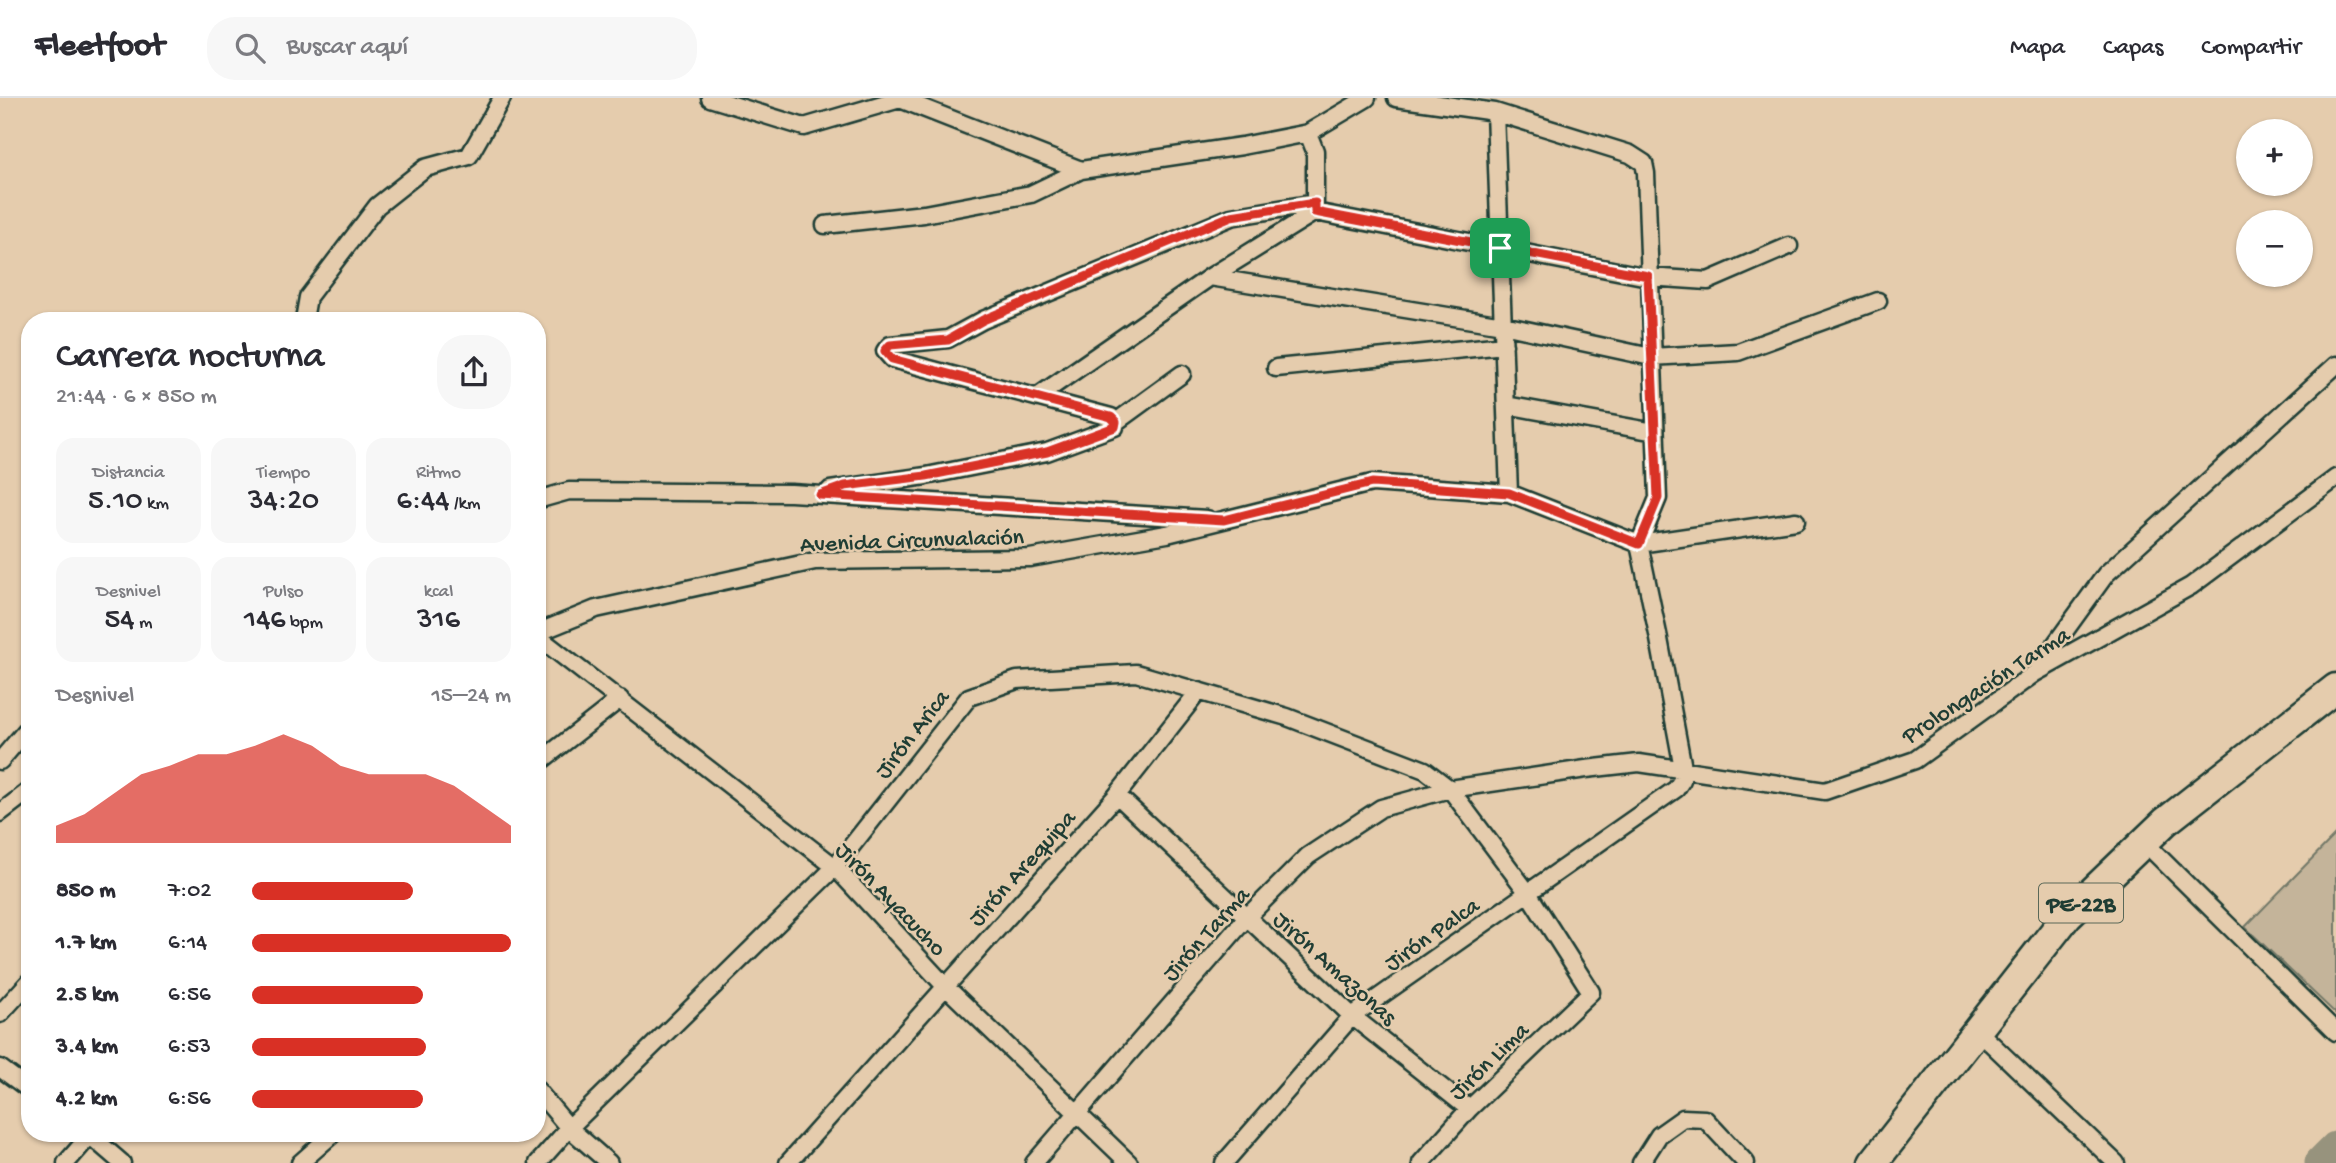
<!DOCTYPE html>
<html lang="es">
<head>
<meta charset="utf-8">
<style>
  body { margin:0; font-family:"Gochi Hand",sans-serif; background:#f7f7f7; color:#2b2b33; height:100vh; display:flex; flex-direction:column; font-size:26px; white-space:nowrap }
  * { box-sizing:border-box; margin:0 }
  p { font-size:23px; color:#7c7c81 }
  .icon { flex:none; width:38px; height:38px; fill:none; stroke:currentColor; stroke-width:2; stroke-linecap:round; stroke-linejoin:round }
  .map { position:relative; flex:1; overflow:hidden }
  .drawer { position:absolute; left:21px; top:214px; width:525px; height:830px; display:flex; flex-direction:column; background:#fff; border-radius:28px; box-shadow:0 2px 5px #0004 }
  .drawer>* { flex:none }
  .controls { position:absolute; left:2236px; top:21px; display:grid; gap:14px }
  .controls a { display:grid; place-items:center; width:77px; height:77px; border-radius:50%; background:#fff; box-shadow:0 2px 5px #0004; font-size:35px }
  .pin { position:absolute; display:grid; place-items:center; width:60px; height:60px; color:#fff; margin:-30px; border-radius:14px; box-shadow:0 4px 10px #0006 }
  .round { display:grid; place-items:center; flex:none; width:74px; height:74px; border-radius:28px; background:#f7f7f7 }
  .overview { display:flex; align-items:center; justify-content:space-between; height:119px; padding:0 35px }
  h1 { font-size:38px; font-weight:600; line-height:52px }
  .figures { display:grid; grid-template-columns:repeat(3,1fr); gap:10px; height:119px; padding:7px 35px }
  .figures div { display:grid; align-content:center; border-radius:18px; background:#f7f7f7; text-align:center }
  .figures b { font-size:30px; font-weight:600 }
  .figures small { font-size:19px; font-weight:400 }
  .figures p { font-size:19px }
  .chart { height:196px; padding:14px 35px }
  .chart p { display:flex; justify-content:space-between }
  .chart svg { width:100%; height:126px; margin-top:7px; fill:#d93025; opacity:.7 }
  ul { padding:0 35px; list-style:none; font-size:23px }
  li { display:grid; grid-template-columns:112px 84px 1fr; align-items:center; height:52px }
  li i { height:18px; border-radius:9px; background:#d93025 }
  header { display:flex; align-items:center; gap:42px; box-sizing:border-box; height:98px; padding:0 35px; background:#fff; border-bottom:2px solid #e1e1e2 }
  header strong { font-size:33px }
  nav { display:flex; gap:38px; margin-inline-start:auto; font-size:24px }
  .search { width:490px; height:63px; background:#f7f7f7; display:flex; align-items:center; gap:18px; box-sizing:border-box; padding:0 24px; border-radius:28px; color:#7c7c81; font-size:26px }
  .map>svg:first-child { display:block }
  .green { fill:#c4b49a; stroke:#727867; stroke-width:2 }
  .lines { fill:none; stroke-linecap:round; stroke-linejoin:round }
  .river { stroke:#97937d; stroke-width:35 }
  .street-casing { stroke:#1f3d34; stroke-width:21 }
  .highway-casing { stroke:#1f3d34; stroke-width:33 }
  .street { stroke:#e5ccad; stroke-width:16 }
  .highway { stroke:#e5ccad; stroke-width:28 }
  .route-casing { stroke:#fff; stroke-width:14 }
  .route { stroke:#d93025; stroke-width:9 }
  .labels { text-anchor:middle; stroke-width:5; stroke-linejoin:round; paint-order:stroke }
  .shield { fill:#e5ccad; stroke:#5a6858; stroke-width:2 }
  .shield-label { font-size:23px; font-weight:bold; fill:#1f3d34 }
  .street-label { font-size:24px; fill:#1f3d34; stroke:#e5ccad }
</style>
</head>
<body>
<header>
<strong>Fleetfoot</strong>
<div class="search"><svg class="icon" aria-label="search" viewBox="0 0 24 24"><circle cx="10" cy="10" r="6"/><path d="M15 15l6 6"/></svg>Buscar aquí</div>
<nav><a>Mapa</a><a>Capas</a><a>Compartir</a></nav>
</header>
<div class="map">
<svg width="2336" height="1065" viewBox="0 0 2336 1065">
  <rect width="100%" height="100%" fill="#e5ccad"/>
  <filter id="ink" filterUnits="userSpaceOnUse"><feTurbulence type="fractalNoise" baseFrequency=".0143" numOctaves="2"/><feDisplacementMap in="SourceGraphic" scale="14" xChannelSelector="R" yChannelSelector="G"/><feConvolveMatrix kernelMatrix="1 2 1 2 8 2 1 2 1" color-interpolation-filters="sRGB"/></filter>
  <g filter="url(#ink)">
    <path class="green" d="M2336,736V916L2245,829Z"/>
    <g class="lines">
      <path class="river" d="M2322,1065L2336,1051"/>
      <defs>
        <path id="street" d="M710,0L804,29L900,1L1081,72
          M1396,0L1495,14L1630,56L1644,65L1646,75L1658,400L1639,446
          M1495,14L1509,395
          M1315,114L1648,179L1708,183L1789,148
          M825,127L924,116L1031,96L1081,72L1242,48L1308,35L1367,0
          M1210,179L1503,227L1651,259L1738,254L1878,203
          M304,222L308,199L377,108L425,70L469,58L502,0
          M1276,270L1504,247
          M1037,299L1210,179L1315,114V53L1308,35
          M1506,307L1655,334
          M1116,324L1111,319L892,261L885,253L890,247L948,241L983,222L1231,119L1315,105
          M830,392L926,378L1047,354L1115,329L1116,324L1182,276
          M537,402L569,393L791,395L1207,421
          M1639,446L1796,423
          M537,535L596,511L815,463L1030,460L1167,436L1372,385L1509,395L1639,446L1659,541L1683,670L1682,682L1676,691L1352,918L1224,1065
          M537,538L835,769L945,888L1129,1065
          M2038,570L2106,476L2336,267
          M0,663L30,628
          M537,666L620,601
          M1117,697L1352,918L1469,1011
          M0,715L30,692
          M2144,744L2336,934
          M0,916L30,883
          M1977,932L2116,1065
          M0,970L30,992
          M537,992L569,1030L609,1065
          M86,1034L122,1065
          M66,1065L93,1034
          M300,1065L335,1034
          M538,1065L569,1030L835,769L969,599L1017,582L1136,575L1287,619L1425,672L1450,691L1528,795L1591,894L1469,1011L1421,1065
          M788,1065L1117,697L1199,593
          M1034,1065L1247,819L1308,758L1381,710L1450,691L1586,671L1639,665L1825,693L1915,662L2035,575L2191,488L2336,380
          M1641,1065L1659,1037L1683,1020L1705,1021L1746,1065"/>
        <path id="highway" d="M1873,1065L2067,818L2165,724L2336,590"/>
      </defs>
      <use href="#street" class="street-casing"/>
      <use href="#highway" class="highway-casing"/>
      <use href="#street" class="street"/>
      <use href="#highway" class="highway"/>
    </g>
  </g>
  <g class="lines" filter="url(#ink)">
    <defs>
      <path id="route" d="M1315,105V114L1648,178L1658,400L1639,446L1509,395L1372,385L1224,422L820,397L845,388L926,378L1047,354L1115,329L1116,324L1111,319L892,261L885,253L890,247L948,242L983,222L1231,118Z"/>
    </defs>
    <use href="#route" class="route-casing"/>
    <use href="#route" class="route"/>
  </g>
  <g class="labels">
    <rect class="shield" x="2039" y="785.5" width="84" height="39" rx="5"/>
    <g class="shield-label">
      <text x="2081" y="813">PE-22B</text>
    </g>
    <g class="street-label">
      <text transform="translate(912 441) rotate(-2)" y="8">Avenida Circunvalación</text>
      <text transform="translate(1985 586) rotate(-33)" y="8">Prolongación Tarma</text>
      <text transform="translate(911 635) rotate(-52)" y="8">Jirón Arica</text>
      <text transform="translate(1021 769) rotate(-48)" y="8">Jirón Arequipa</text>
      <text transform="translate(892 800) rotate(46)" y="8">Jirón Ayacucho</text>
      <text transform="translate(1205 835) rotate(-48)" y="8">Jirón Tarma</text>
      <text transform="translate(1431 835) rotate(-35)" y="8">Jirón Palca</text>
      <text transform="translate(1336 869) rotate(42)" y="8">Jirón Amazonas</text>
      <text transform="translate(1488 962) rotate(-44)" y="8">Jirón Lima</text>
    </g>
  </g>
</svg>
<div class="controls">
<a>+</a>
<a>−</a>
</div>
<div class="pin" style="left:1500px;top:150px;background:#1e9e55"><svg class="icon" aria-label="arrive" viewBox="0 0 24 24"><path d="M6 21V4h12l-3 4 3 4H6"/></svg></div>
<section class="drawer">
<div class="overview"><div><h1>Carrera nocturna</h1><p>21:44 · 6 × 850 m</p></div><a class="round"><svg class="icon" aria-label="share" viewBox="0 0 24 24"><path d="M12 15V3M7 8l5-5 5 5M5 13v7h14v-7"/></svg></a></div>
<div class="figures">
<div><p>Distancia</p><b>5.10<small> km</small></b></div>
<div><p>Tiempo</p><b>34:20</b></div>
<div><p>Ritmo</p><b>6:44<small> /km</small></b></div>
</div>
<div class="figures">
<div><p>Desnivel</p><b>54<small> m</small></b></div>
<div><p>Pulso</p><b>146<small> bpm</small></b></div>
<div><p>kcal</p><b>316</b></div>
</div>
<div class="chart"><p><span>Desnivel</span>15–24 m</p>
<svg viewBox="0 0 160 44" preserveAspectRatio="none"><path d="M0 44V38L10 34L20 27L30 20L40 17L50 13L60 13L70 10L80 6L90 10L100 17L110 20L120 20L130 20L140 24L150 31L160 38V44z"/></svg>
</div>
<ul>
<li><b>850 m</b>7:02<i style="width:62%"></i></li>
<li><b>1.7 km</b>6:14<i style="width:100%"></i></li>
<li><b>2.5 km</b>6:56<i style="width:66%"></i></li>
<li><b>3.4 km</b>6:53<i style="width:67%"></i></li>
<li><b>4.2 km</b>6:56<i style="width:66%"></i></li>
</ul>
</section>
</div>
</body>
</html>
